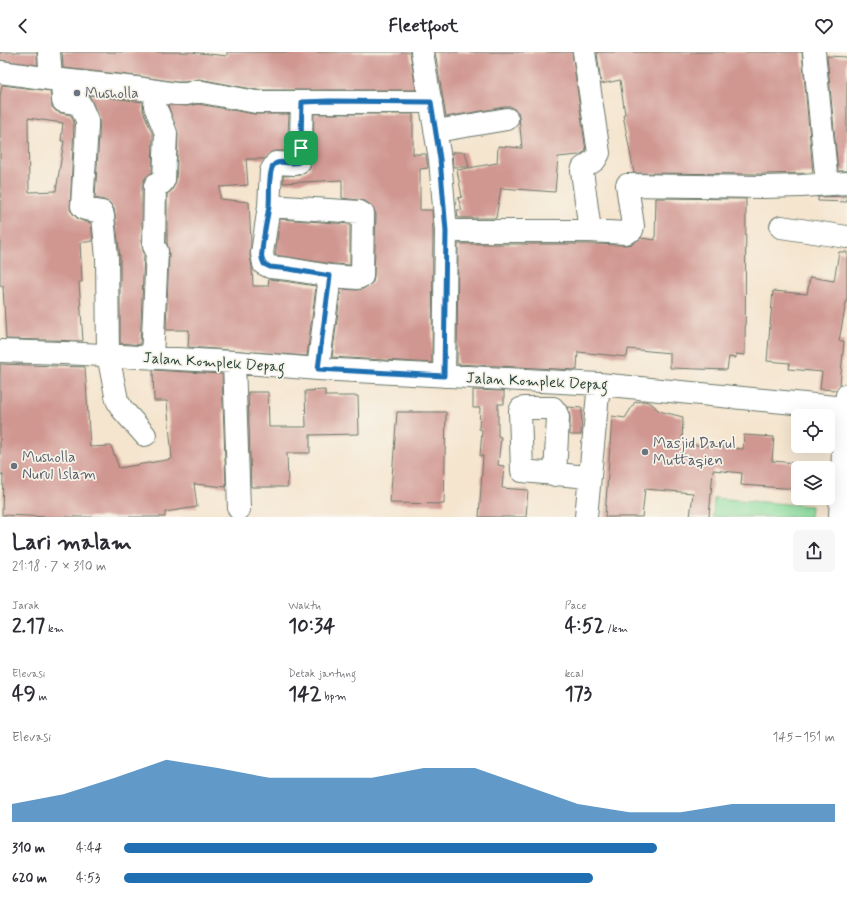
<!DOCTYPE html>
<html lang="id">
<head>
<meta charset="utf-8">
<style>
  body { margin:0; font-family:Mynerve,sans-serif; background:#f7f7f7; color:#2b2b33; height:100vh; display:flex; flex-direction:column; font-size:15px; white-space:nowrap }
  * { box-sizing:border-box; margin:0 }
  p { font-size:13px; color:#7c7c81 }
  .icon { flex:none; width:22px; height:22px; fill:none; stroke:currentColor; stroke-width:2; stroke-linecap:round; stroke-linejoin:round }
  .map { position:relative; height:465px; overflow:hidden }
  .details { display:flex; flex-direction:column; background:#fff; flex:1 }
  .details>* { flex:none }
  .buttons { position:absolute; left:791px; top:357px; display:grid; gap:8px }
  .buttons a { display:grid; place-items:center; width:44px; height:44px; border-radius:6px; background:#fff; box-shadow:0 4px 16px #0002; font-size:20px }
  .pin { position:absolute; display:grid; place-items:center; width:34px; height:34px; color:#fff; margin:-17px; border-radius:8px; box-shadow:0 2px 6px #0006 }
  .round { display:grid; place-items:center; flex:none; width:42px; height:42px; border-radius:6px; background:#f7f7f7 }
  .head { display:flex; align-items:center; justify-content:space-between; height:68px; padding:0 12px }
  h1 { font-size:22px; font-weight:700; line-height:30px }
  .figures { display:grid; grid-template-columns:repeat(3,1fr); gap:6px; height:68px; padding:4px 12px }
  .figures div { display:grid; align-content:center }
  .figures b { font-size:20px; font-weight:700 }
  .figures small { font-size:11px; font-weight:400 }
  .figures p { font-size:11px }
  .chart { height:112px; padding:8px 12px }
  .chart p { display:flex; justify-content:space-between }
  .chart svg { width:100%; height:72px; margin-top:4px; fill:#1f6fb2; opacity:.7 }
  ul { padding:0 12px; list-style:none; font-size:13px }
  li { display:grid; grid-template-columns:64px 48px 1fr; align-items:center; height:30px }
  li i { height:10px; border-radius:5px; background:#1f6fb2 }
  header { display:flex; justify-content:space-between; align-items:center; height:52px; padding:0 12px; background:#fff; font-size:18px; font-weight:700 }
  .map>svg:first-child { display:block }
  .green { fill:#8bde9f; stroke:#558e6a }
  .building { fill:#d09791; fill-rule:evenodd }
  .lines { fill:none; stroke-linecap:round; stroke-linejoin:round }
  .minor-casing { stroke:#6a786a; stroke-width:24 }
  .minor { stroke:#fff; stroke-width:22 }
  .route-casing { stroke:#fff; stroke-width:8 }
  .route { stroke:#1f6fb2; stroke-width:5 }
  .worship-dot { fill:#6b7280; stroke:#f7f3e8; stroke-width:1.5 }
  .labels { text-anchor:middle; stroke-width:3.5; stroke-linejoin:round; paint-order:stroke }
  .worship-label { font-size:15px; fill:#5b616d; stroke:#f7f3e8; text-anchor:start }
  .street-label { font-size:15px; fill:#1f3d34; stroke:#f7f3e8 }
</style>
</head>
<body>
<header><svg class="icon" aria-label="back" viewBox="0 0 24 24"><path d="M15 5l-7 7 7 7"/></svg>Fleetfoot<svg class="icon" aria-label="heart" viewBox="0 0 24 24"><path d="M12 20l-8-8c-3-5 5-10 8-4 3-6 11-1 8 4z"/></svg></header>
<div class="map">
<svg width="847" height="465" viewBox="0 0 847 465">
  <rect width="100%" height="100%" fill="#f7f3e8"/>
  <filter id="ink" filterUnits="userSpaceOnUse"><feTurbulence type="fractalNoise" baseFrequency=".025" numOctaves="2"/><feDisplacementMap in="SourceGraphic" scale="8" xChannelSelector="R" yChannelSelector="G"/><feConvolveMatrix kernelMatrix="1 2 1 2 8 2 1 2 1" color-interpolation-filters="sRGB"/></filter>
  <filter id="wash" filterUnits="userSpaceOnUse"><feTurbulence type="fractalNoise" baseFrequency=".012" numOctaves="4" result="noise"/><feDisplacementMap in="SourceGraphic" scale="16" xChannelSelector="R" yChannelSelector="G"/><feGaussianBlur stdDeviation="0.9" result="paint"/><feColorMatrix in="noise" values="0 0 0 0 0 0 0 0 0 0 0 0 0 0 0 0 0 1.4 0 .05"/><feComposite in="paint" operator="in"/></filter>
  <g filter="url(#wash)">
    <rect width="100%" height="100%" fill="#f5e5cf"/>
    <path class="green" d="M714,446L811,454L810,465H713Z"/>
    <g id="blocks">
      <path class="building" d="M0,0H37V13L0,8Z
        M62,0H191L227,4V0H410L416,38H257L199,27L185,30H177L137,24L63,16Z
        M435,0H572L586,99L579,103L558,105L555,140L501,136L496,166H458L457,158H462L458,146L462,145L457,118L497,111L498,94L522,96L519,65L518,60L512,55H505L446,65Z
        M597,0H802L813,121L763,122L634,121L623,63L625,62L620,28L601,32Z
        M827,4L847,5V119H838Z
        M2,33L50,39L52,55L56,59L61,61L71,63L74,71L70,158L77,166L83,169L91,171L93,189L80,191L82,230H79L83,289L6,287L3,234H0V44ZM28,66L63,71L61,89H64L56,139L29,140Z
        M89,43L143,50V59L153,83L152,121L145,126L142,134V194L144,202L140,293L120,291V206L115,163L114,157L110,151L104,148L95,146L100,68L98,63Z
        M198,52L254,62H289L287,99H277L271,100L264,107H246L248,133L220,135V147L249,150L251,192L250,203L252,215L253,234H268L269,227L316,234L307,304L188,295L189,278H166L169,200L167,191V142L172,138L176,129L178,82L168,53L187,54Z
        M314,62H413V102H426L428,116L420,117V158H432L433,179L432,311L332,305L341,237L357,238L363,237L373,230L374,224L376,162L373,155L365,149L342,146V128L283,131V124L300,123L310,117L311,111L313,89Z
        M452,100H465L469,115H453Z
        M847,144V150L818,149V145Z
        M656,146L746,147L745,303L736,302V306L729,305L727,318L670,316V301L628,297L627,305L578,300L577,318L457,312L458,192H590L625,193L632,192L641,186L655,188Z
        M280,167L350,172V213L332,212L275,203Z
        M839,200H847V245L839,289H844L840,333L836,338L820,337L822,320L789,317L790,311L767,309L773,239L807,242L810,225L834,229Z
        M0,312L85,315L90,395L111,394L119,416L172,407L167,349H154L153,318L222,322L226,435L194,432L197,455L165,460V465H53L2,463L3,423L0,422Z
        M325,338V344H358L359,382L310,383V401H287L288,435H251L248,340H268L269,375H306L305,339Z
        M473,338L504,339V352H498V384L501,385L498,413L504,414L502,436L528,438L526,465H479L483,404H480L482,378L479,377L480,356H473Z
        M644,349L651,351L659,359L683,365L682,392L743,397L744,383L774,385L772,409L798,411V437L741,433L742,421L713,418L709,465H690L693,441L645,437L642,465H605L612,364L625,366L635,350Z
        M568,355L582,356L581,383H570V365Z
        M397,360H446L444,452L390,451Z"/>
    </g>
  </g>
  <g filter="url(#ink)">
    <use href="#blocks" fill-opacity="0" stroke="#6a786a" stroke-width="1"/>
    <g class="lines">
      <defs>
        <path id="minor" d="M49,0L51,27L62,28L63,49L80,52L87,68V74L82,154L85,157L102,160L103,164L107,206L108,303L117,348L122,357L145,383
          M422,0L440,107L446,179L444,324
          M584,0L599,101L595,108L583,116L582,119L590,179
          M814,0L827,132
          M0,20L51,27
          M62,28L136,36L176,42H187L197,39L256,50H431
          M302,50L301,88L299,110L295,112L276,111L271,119L269,154L262,201L264,212L270,215L289,217L330,224
          M436,79L507,67
          M269,154L359,160L363,162L362,224L358,226L330,224L318,317
          M781,175L847,185
          M446,179H590L626,181L632,178L633,174L627,133L763,135L801,134L847,131
          M0,299L64,301L234,310L318,317L599,332L845,356L847,343
          M152,306L157,199L154,194L155,134L156,132L162,131L164,128L166,81L155,54L157,39
          M234,310L239,457
          M555,423L558,365L556,360L553,356H524L521,357L520,360L522,419L589,425
          M586,465L599,332
          M840,465L845,356"/>
      </defs>
      <use href="#minor" class="minor-casing"/>
      <use href="#minor" class="minor"/>
    </g>
  </g>
  <g class="lines" filter="url(#ink)">
    <defs>
      <path id="route" d="M330,49L431,50L440,107L446,179L444,324L318,317L330,224L289,217L270,215L264,212C262,208 261,204 262,200C263,184 267,169 269,154C270,143 268,122 273,114C278,106 292,114 299,110L301,88L302,50Z"/>
    </defs>
    <use href="#route" class="route-casing"/>
    <use href="#route" class="route"/>
  </g>
  <g class="worship-dot">
    <circle cx="77" cy="41" r="4"/>
    <circle cx="645" cy="400" r="4"/>
    <circle cx="14" cy="414" r="4"/>
  </g>
  <g class="labels">
    <g class="worship-label">
      <text x="85" y="46">Musholla</text>
      <text x="653" y="396">Masjid Darul<tspan x="653" dy="17">Muttaqien</tspan></text>
      <text x="22" y="410">Musholla<tspan x="22" dy="17">Nurul Islam</tspan></text>
    </g>
    <g class="street-label">
      <text transform="translate(214 310) rotate(4)" y="5">Jalan Komplek Depag</text>
      <text transform="translate(537 329) rotate(3)" y="5">Jalan Komplek Depag</text>
    </g>
  </g>
</svg>
<div class="buttons">
<a><svg class="icon" aria-label="locate" viewBox="0 0 24 24"><circle cx="12" cy="12" r="6"/><path d="M12 2v4M12 18v4M2 12h4M18 12h4"/></svg></a>
<a><svg class="icon" aria-label="layers" viewBox="0 0 24 24"><path d="M12 4l9 5-9 5-9-5zM3 14l9 5 9-5"/></svg></a>
</div>
<div class="pin" style="left:301px;top:96px;background:#1e9e55"><svg class="icon" aria-label="arrive" viewBox="0 0 24 24"><path d="M6 21V4h12l-3 4 3 4H6"/></svg></div>
</div>
<section class="details">
<div class="head"><div><h1>Lari malam</h1><p>21:18 · 7 × 310 m</p></div><a class="round"><svg class="icon" aria-label="share" viewBox="0 0 24 24"><path d="M12 15V3M7 8l5-5 5 5M5 13v7h14v-7"/></svg></a></div>
<div class="figures">
<div><p>Jarak</p><b>2.17<small> km</small></b></div>
<div><p>Waktu</p><b>10:34</b></div>
<div><p>Pace</p><b>4:52<small> /km</small></b></div>
</div>
<div class="figures">
<div><p>Elevasi</p><b>49<small> m</small></b></div>
<div><p>Detak jantung</p><b>142<small> bpm</small></b></div>
<div><p>kcal</p><b>173</b></div>
</div>
<div class="chart"><p><span>Elevasi</span>145–151 m</p>
<svg viewBox="0 0 160 44" preserveAspectRatio="none"><path d="M0 44V33L10 27L20 17L30 6L40 11L50 17L60 17L70 17L80 11L90 11L100 22L110 33L120 38L130 38L140 33L150 33L160 33V44z"/></svg>
</div>
<ul>
<li><b>310 m</b>4:44<i style="width:75%"></i></li>
<li><b>620 m</b>4:53<i style="width:66%"></i></li>
</ul>
</section>
</body>
</html>
